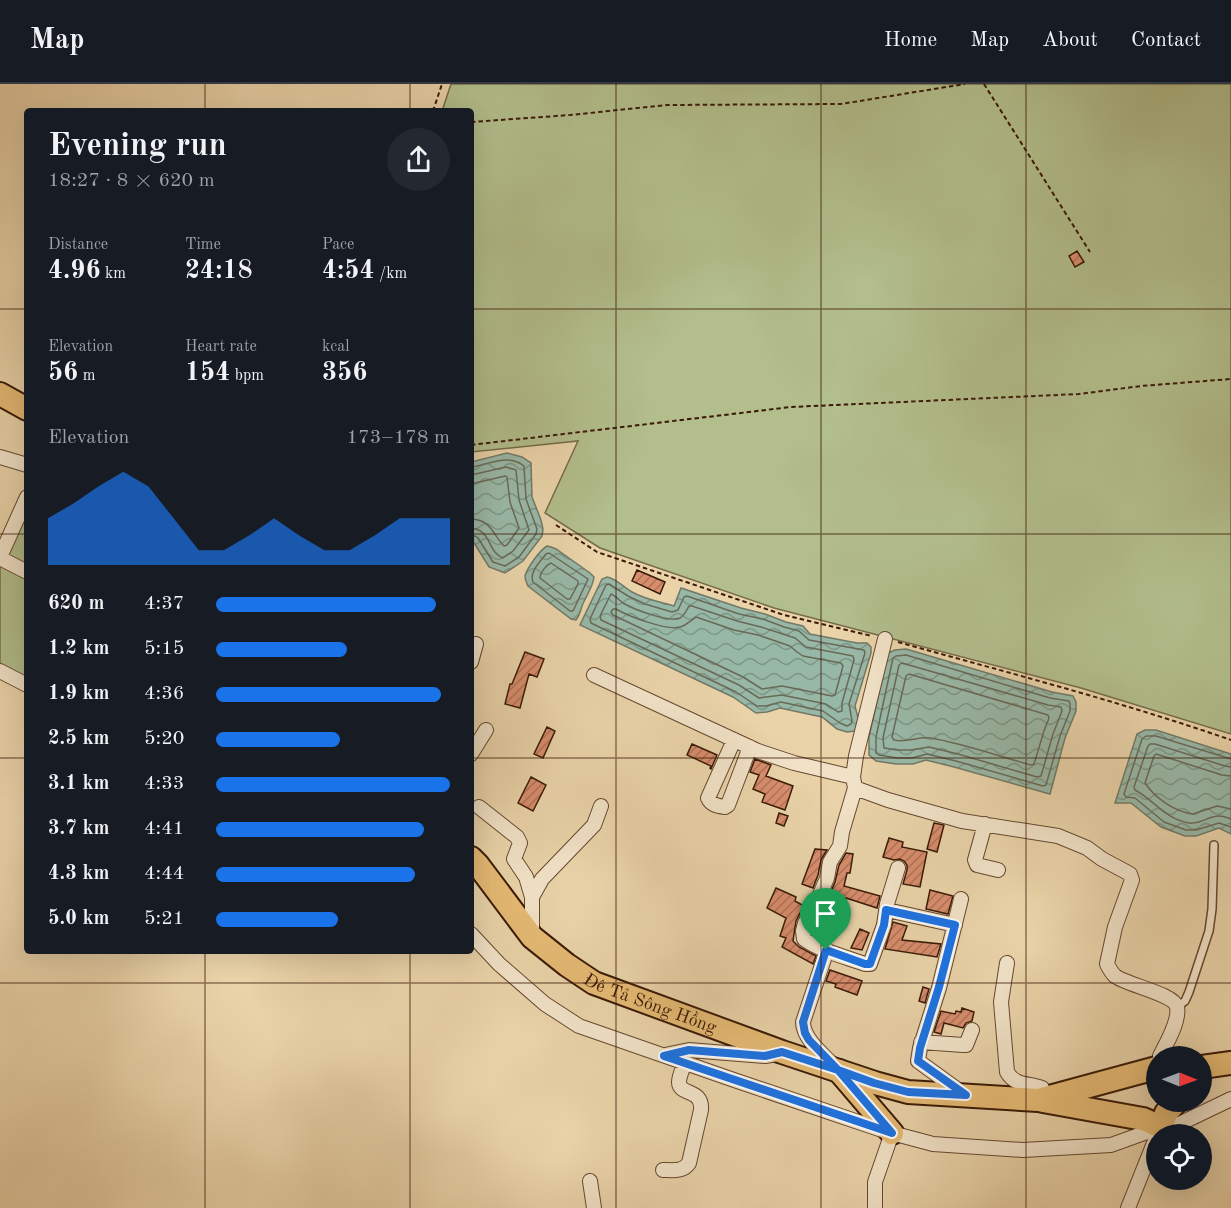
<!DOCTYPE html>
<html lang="en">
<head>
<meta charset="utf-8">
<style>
  body { margin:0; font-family:"Old Standard TT",serif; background:#242831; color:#f1f3f6; height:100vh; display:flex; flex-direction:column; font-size:22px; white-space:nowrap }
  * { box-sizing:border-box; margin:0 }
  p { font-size:20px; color:#9ea1a6 }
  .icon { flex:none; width:33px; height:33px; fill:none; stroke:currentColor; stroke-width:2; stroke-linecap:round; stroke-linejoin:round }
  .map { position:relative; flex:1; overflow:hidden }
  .drawer { position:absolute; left:24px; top:24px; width:450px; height:846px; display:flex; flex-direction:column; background:#171b24; border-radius:6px; box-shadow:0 6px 24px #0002 }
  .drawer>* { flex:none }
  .needle { width:39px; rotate:91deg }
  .controls { position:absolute; left:1146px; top:962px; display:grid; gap:12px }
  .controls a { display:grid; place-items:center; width:66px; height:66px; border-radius:50%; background:#171b24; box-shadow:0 6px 24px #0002; font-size:30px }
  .pin { position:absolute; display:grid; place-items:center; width:51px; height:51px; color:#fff; margin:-62px -26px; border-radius:50% 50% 50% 0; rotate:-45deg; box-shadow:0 0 6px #0007 }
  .pin .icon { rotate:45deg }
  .round { display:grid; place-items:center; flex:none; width:63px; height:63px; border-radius:32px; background:#242831 }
  .headline { display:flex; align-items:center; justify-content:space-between; height:102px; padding:0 24px }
  h1 { font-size:33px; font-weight:700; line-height:45px }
  .metrics { display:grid; grid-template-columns:repeat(3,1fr); gap:9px; height:102px; padding:6px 24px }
  .metrics div { display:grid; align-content:center }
  .metrics b { font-size:26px; font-weight:700 }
  .metrics small { font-size:16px; font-weight:400 }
  .metrics p { font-size:16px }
  .chart { height:168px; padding:12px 24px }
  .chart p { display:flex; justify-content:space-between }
  .chart svg { width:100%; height:108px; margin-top:6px; fill:#1a73e8; opacity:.7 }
  ul { padding:0 24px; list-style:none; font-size:20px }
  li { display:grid; grid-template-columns:96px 72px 1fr; align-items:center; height:45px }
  li i { height:15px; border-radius:8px; background:#1a73e8 }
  header { display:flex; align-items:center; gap:36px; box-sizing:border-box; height:84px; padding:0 30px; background:#171b24; border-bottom:2px solid #363941 }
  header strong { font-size:28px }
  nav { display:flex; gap:33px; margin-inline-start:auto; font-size:21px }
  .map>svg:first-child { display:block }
  .garden { fill:#b2be8c; stroke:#766c4a; stroke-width:1.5 }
  .water { fill:url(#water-waves); stroke:#727967; stroke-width:1.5 }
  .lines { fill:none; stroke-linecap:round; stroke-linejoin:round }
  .shore { stroke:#696957; stroke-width:1.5 }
  .building { fill:url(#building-hatch); stroke:#3a1a07; stroke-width:1.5 }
  .service-casing { stroke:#664830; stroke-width:10 }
  .minor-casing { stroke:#664830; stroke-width:16 }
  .primary-casing { stroke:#3a1a07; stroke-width:26 }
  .path { stroke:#3a1a07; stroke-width:2; stroke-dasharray:4.5 3; stroke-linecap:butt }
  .service { stroke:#f1e2c7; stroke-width:7 }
  .minor { stroke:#f1e2c7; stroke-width:14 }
  .primary { stroke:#e5ba74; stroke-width:22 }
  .route-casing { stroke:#fff; stroke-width:12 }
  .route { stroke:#1a73e8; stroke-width:8 }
  .grid { fill:none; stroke:#3a1a07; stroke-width:1.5; stroke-opacity:0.55 }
  .labels { text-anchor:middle; stroke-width:4.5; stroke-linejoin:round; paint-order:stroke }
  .street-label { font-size:18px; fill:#3a1a07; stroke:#f1e2c7 }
</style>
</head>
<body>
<header>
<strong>Map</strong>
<nav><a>Home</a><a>Map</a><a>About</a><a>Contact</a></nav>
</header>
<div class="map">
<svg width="1231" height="1124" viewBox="0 0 1231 1124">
  <defs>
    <pattern id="water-waves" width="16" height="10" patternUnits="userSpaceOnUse" patternTransform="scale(1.5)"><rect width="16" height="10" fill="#98b8a7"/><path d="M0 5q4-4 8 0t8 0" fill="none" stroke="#7d9586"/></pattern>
    <pattern id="building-hatch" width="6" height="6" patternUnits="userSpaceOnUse" patternTransform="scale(1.5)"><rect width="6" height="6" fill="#d88d6d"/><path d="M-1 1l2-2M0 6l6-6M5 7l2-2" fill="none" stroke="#b07258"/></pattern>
  </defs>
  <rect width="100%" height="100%" fill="#ead3a9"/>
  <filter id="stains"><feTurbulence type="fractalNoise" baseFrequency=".00333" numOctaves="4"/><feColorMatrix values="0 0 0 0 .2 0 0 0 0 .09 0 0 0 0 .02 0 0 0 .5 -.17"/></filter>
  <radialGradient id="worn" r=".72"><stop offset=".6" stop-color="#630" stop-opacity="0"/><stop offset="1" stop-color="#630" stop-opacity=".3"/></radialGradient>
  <path class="garden" d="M451,0H1231V650L1081,604L774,524L600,464L545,429L578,357L471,368V27H442Z
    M27,413V600L0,586V473Z"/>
  <path class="water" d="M507,369L522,373L531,379L532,413L541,436L543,445L542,452L523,477L505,489L489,483L471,454V378Z
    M547,462L551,463L556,465L590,489L594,493C593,503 586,512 582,522C580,528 580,531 576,536L571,535L528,502C526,497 525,496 525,492C527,484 540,466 547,462Z
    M607,493C617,495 623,503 632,508C644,515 660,518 674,522L681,504L741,524L765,530L786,538L803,542L810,550L857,559H867L871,563V569L855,622L859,638L855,647L847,648L837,645L822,633L780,624L767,628L756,629L733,613L580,541L602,495Z
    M906,565L1052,608L1073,612L1076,618V627L1065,654L1050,710L954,683L926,676L913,680H896L876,677L869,671V653L888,569L895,566Z
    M1145,646H1156L1231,670V750L1219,744L1196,752H1185L1161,743L1131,719H1115L1137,650Z"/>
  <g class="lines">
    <path class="shore" d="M471,383C489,381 507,369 524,382L526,415L537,445L536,450L519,473L505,482L493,478L478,454L475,452H471
      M471,391L506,383L516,386L519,416L529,446L513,467L503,474C487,468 492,446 471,444
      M471,400L505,392L507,393L510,418L519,444L507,461L504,462C492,450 492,436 471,435
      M549,469L588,495L573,527H570L533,498C529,488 540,478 546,470Z
      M551,479L578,497V500L570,515H567L540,494C540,489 546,481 551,479Z
      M609,500L628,512L645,520L672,528L678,526L684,513L687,512L739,530L763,535L784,543L799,547L809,556L864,566L865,569L849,620L852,637L851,640L847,642L840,639L823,627L781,618L766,622H757L736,608L591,539L590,535L606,501Z
      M611,510C616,512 619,516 623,519C633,525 669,539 680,534C685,531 686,527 689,522H692L737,537L761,543L795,554L806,563L853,572L854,576L842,619V627L838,628L826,620L782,611L759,614L739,601L601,536L600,532Z
      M613,525H616C628,532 667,547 680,543C687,541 691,536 696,533L734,546L758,551L790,562L797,568L803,572L841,579L843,582L835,611L832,612L782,602L762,605L743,593L613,531L611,528Z
      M906,571L1050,614L1069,617L1070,620V627L1060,652L1046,701L1043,702L956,677L927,670L912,674H897L879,671L876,669V653L893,574L896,572Z
      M902,579L1048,621L1061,623L1062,627L1053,650L1041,692L1037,693L958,670L929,663L911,666H897L884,664L883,654L899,581Z
      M909,590L1048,631L1049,634L1044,647L1034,680L1031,681C998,672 965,660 931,654C918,652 908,659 894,656L892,653L906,592Z
      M1231,675L1156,652H1146L1142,655L1124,710L1126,713L1135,714L1164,738L1186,746H1196L1219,739L1231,743
      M1231,683L1225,682L1155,660H1150L1148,662L1134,703L1135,706C1154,716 1165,735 1189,739C1205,741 1211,726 1231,735
      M1231,692L1222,691L1156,670L1154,672L1145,699C1155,714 1175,728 1193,730L1217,722L1231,725"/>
  </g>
  <path class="building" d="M1077,167L1084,178L1075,183L1069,172Z
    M637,486L665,498L660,510L632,497Z
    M525,568L544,575L537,593L529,590L520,624L505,620L510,600H512Z
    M547,643L555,647L543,674L534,670Z
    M692,660L717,671L711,685L710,684L711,682L687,671Z
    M755,675L771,681L766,692L793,702L785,726L762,718L765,710L753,705L759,691L750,688Z
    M531,693L546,701L533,727L518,719Z
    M779,729L788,732L784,742L776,739Z
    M934,739L944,741L937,768L927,765Z
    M889,754L903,758L902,763L927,768L920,803L903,800L907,786V781L904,777L900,775L894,776L883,773Z
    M815,765L827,766L821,776L818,791L813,804L802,800Z
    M846,769L853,770L850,789H847L844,802L880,812L877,824L846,814L838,836L831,848L815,840L824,824L835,798L839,781Z
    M776,804L796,813L795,817L804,822L796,837L793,857L799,863L816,872L813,880L782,863L786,854L780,852L786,834L767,824Z
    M930,806L953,812L948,830L926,825Z
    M893,838L907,842L902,856L941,860L937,873L885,865Z
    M860,845L869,849L862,866L851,864Z
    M830,886L862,897L857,911L835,903L836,900L826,897Z
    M923,903L929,905L925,919L919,917Z
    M962,924L974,928L972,937L966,939L963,944L944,939L941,950L934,948L941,927L955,930L956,927L961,928Z"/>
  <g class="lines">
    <defs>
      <path id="service" d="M1177,923L1185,917L1189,908L1209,847L1212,825L1214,761"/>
      <path id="minor" d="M0,373L27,381
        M0,473L27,413
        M0,474L27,488
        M885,555L856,672L853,693L855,704L842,748L840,762L830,778L827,794L816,820L805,839L803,847L804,855C820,867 846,873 865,880H870L884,841L887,820L898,784
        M471,578L476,560
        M0,587L27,601
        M594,591L758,667L794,679L853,693
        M734,656L708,714C711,721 718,722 725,723L728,721L750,663
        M471,670L486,646
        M855,704L888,716L962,737L1058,752L1087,764L1102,775L1130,790L1132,796L1115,843L1107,880C1109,884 1112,889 1115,892C1127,901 1174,910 1177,923C1180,937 1166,960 1160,972
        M479,723L517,753L520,759L514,775L526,793L532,813
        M985,740L975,776L977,781L998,786
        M961,815L939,904L920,964L918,977L962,1009
        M887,826L955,841
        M471,850L499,880L545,920L579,942L734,996L888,1048L933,1060L1023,1066L1111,1061L1161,1043L1177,1041L1231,1015
        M532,851V813L542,795L594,741L601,722
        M827,866L803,938C803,955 824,971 835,983
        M1007,879L1001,918L1007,988C1015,1002 1028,999 1042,1004L1043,1009L1038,1016
        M921,958L963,961H966L972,946
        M665,971L689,966L765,972L777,970
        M663,1086C673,1086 683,1088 689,1079L701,1026C703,1004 679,1012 679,998C679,992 683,984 685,979
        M590,1097L594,1124
        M875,1124V1098L892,1049
        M1128,1124L1156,1054"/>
      <g id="primary">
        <path d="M0,310L27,325"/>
        <path id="s1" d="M471,774L478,781L532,853L567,881L594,899L782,968L875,999L908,1008L1038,1016L1156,984"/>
        <path d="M1202,983L1231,979"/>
        <path d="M839,987L892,1049"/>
        <path d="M1043,1017L1143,1035L1161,1043L1166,1029L1177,1017"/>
      </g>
    </defs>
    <use href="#service" class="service-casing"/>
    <use href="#minor" class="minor-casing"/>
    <use href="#primary" class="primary-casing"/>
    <path class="path" d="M984,0L1090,168
      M433,27L442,0
      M471,38L570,31L667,21L841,20L965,0
      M471,361L791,323L1079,310L1141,302L1231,295
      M556,441L597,468L784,531L872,552
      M898,558C1009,589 1122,618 1231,656"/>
    <use href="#service" class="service"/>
    <use href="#minor" class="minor"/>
    <use href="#primary" class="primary"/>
  </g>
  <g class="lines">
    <defs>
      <path id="route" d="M826,866L803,938L805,949L809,956L838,986L782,968L765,972L689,966L664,972L892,1049L838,986L874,999L908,1008L966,1011L918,977L920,964L939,903L955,841L886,826L884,841L870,880H865L826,866"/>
    </defs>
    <use href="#route" class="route-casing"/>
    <use href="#route" class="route"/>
  </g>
  <path class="grid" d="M205,0V27M410,0V27M616,0V1124M821,0V1124M1026,0V1124M0,225H27M471,225H1231M0,450H27M471,450H1231M0,674H27M471,674H1231M205,867V1124M410,867V1124M0,899H1231"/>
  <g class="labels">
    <g class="street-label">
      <text dy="6" stroke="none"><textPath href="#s1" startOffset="237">Đê Tả Sông Hồng</textPath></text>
    </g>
  </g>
  <rect width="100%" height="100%" filter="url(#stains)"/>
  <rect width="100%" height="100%" fill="url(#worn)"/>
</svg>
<div class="controls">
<a><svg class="needle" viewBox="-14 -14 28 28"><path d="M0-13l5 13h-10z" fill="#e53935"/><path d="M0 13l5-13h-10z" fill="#9ea1a6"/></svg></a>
<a><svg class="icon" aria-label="locate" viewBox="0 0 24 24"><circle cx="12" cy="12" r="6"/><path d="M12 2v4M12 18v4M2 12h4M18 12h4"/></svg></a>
</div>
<div class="pin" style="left:826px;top:866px;background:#1e9e55"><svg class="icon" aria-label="arrive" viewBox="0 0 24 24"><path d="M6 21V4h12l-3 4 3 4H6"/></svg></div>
<section class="drawer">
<div class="headline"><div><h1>Evening run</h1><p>18:27 · 8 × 620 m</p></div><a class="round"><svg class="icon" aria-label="share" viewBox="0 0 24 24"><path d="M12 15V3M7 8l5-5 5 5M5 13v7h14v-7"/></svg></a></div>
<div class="metrics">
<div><p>Distance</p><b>4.96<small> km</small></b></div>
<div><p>Time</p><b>24:18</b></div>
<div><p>Pace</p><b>4:54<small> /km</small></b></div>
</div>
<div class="metrics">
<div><p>Elevation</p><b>56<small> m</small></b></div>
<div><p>Heart rate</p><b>154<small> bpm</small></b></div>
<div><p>kcal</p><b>356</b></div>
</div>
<div class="chart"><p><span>Elevation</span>173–178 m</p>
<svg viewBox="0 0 160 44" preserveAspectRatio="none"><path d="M0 44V25L10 19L20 12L30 6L40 12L50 25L60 38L70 38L80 32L90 25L100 32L110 38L120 38L130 32L140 25L150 25L160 25V44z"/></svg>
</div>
<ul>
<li><b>620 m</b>4:37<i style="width:94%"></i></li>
<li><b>1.2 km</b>5:15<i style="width:56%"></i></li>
<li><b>1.9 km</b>4:36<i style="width:96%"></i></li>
<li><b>2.5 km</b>5:20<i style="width:53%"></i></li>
<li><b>3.1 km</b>4:33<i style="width:100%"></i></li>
<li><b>3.7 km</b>4:41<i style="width:89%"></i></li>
<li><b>4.3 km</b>4:44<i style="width:85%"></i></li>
<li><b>5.0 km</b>5:21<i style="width:52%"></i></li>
</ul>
</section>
</div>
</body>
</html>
